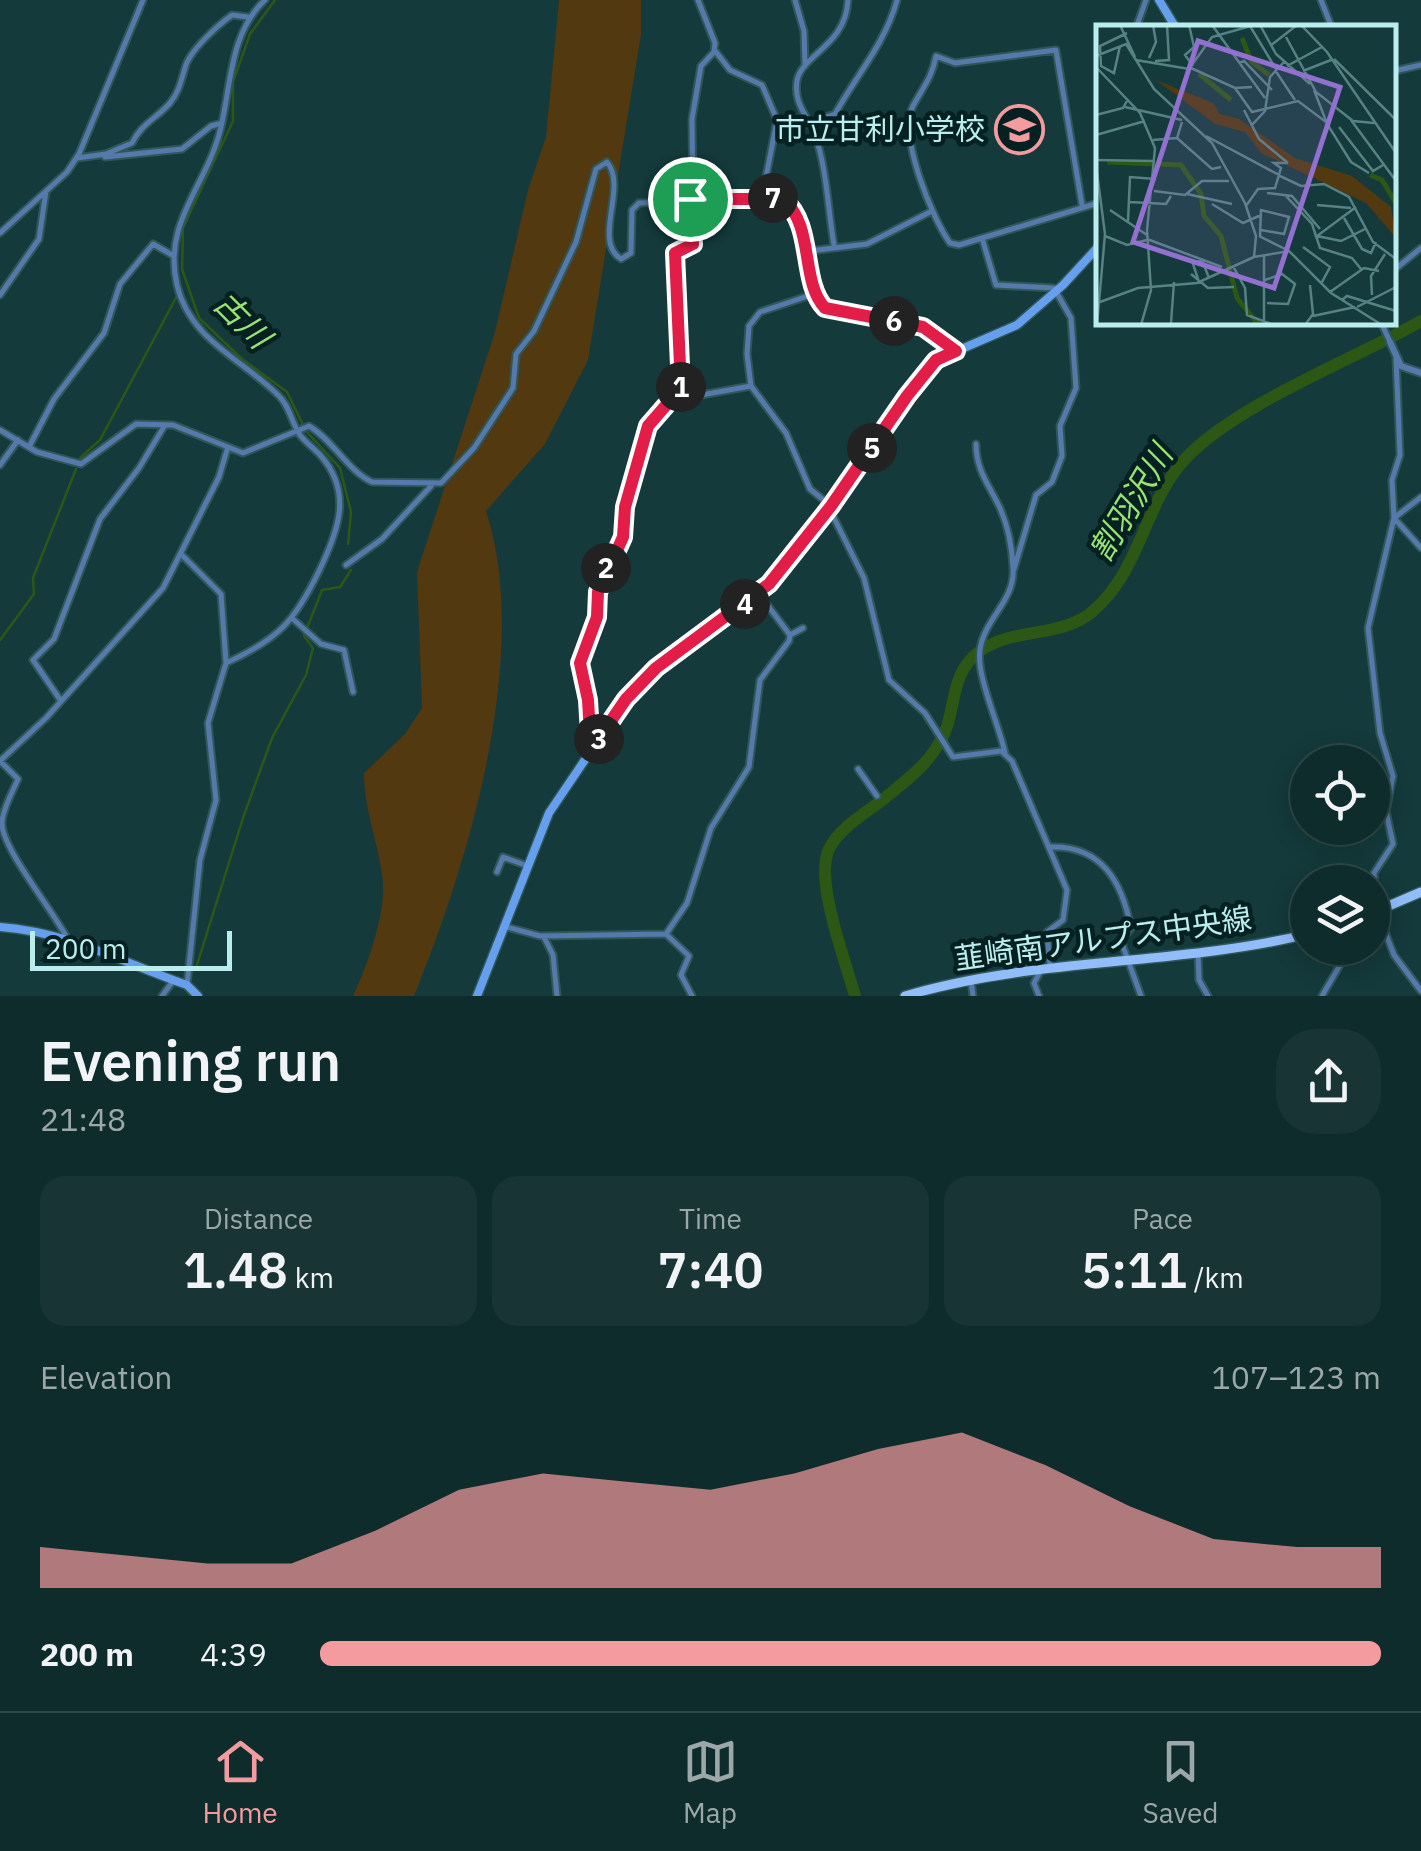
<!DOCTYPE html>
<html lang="en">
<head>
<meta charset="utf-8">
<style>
  body { margin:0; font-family:"IBM Plex Sans","Noto Sans JP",sans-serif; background:#183434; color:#f1f3f6; height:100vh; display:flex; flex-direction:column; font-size:38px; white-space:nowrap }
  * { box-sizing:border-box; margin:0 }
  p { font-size:32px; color:#9ba7a9 }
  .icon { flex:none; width:55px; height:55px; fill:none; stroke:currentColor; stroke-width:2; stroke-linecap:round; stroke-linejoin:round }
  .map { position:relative; height:996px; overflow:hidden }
  .side { display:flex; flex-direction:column; background:#0f2c2c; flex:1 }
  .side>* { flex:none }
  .tools { position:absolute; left:1290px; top:745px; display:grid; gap:20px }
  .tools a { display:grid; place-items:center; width:100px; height:100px; border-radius:50%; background:#0f2c2c; box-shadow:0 5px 25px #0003,0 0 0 2px #2f4848; font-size:50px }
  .scale { position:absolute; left:30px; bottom:25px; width:202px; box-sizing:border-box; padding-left:10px; border:5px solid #baeeee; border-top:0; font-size:28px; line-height:35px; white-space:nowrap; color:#baeeee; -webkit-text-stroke:8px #052020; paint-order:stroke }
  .pin { position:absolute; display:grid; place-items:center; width:85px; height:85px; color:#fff; margin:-42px; border:5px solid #fff; border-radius:50%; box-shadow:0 2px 10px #0007 }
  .km { position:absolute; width:50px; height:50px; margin:-25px; border-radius:50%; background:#222; color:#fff; font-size:28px; line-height:50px; text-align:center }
  .round { display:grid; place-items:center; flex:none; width:105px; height:105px; border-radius:40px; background:#183434 }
  .summary { display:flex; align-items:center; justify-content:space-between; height:170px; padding:0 40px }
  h1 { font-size:55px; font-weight:600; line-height:75px }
  .stats { display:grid; grid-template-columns:repeat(3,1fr); gap:15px; height:170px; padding:10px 40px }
  .stats div { display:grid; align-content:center; border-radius:25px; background:#183434; text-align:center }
  .stats b { font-size:50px; font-weight:600 }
  .stats small { font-size:28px; font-weight:400 }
  .stats p { font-size:28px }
  .chart { height:280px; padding:20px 40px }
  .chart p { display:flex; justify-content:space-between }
  .chart svg { width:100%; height:180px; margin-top:10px; fill:#f49b9f; opacity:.7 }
  ul { padding:0 40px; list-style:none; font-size:32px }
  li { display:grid; grid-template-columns:160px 120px 1fr; align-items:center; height:75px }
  li i { height:25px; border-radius:12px; background:#f49b9f }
  .dock { display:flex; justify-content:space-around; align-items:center; height:140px; border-top:2px solid #2f4848; background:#0f2c2c; font-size:28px; color:#9ba7a9 }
  .dock a { display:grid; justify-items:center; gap:5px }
  .dock .on { color:#f49b9f }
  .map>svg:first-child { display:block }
  .green { fill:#523910 }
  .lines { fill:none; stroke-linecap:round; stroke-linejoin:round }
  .stream { stroke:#2d5714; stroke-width:2.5 }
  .river { stroke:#2d5714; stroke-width:12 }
  .minor-casing { stroke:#2f5758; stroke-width:9 }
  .tertiary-casing { stroke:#2f5758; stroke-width:10 }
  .secondary-casing { stroke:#2f5758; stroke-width:11 }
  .primary-casing { stroke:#2f5758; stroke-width:12 }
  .minor { stroke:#5579ab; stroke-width:5 }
  .tertiary { stroke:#5579ab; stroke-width:6 }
  .secondary { stroke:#659fee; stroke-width:8 }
  .primary { stroke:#91befa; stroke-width:9 }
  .route-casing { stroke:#fff; stroke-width:20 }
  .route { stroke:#e11d48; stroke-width:12 }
  .labels { text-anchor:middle; stroke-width:9; stroke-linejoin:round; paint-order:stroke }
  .poi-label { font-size:30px; fill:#baeeee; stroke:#052020; text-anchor:end }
  .street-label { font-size:30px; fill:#baeeee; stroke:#052020 }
  .water-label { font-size:32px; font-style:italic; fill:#97e474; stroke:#052020 }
  .inset-river { fill:none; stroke:#2d5714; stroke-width:5 }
  .inset-road { fill:none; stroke:#568283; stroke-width:2.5 }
  .view { fill:#9170cf; fill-opacity:0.15; stroke:#9170cf; stroke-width:5 }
  .inset-edge { fill:none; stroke:#baeeee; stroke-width:5 }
</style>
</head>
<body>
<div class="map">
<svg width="1421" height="996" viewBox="0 0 1421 996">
  <rect width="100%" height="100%" fill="#143a3b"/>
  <path class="green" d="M559,0H641V34L588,360L545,444L486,511C532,652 469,862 414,996H353C368,964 388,909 382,874C377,839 364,808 364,773L405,734L422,708L417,572L495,332L528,190L546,137Z"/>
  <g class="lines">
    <path class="stream" d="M275,0L250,34L233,82V121L183,228L182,269L199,318L241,358L287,392L306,431L340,468L351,512L348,544
      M80,458L100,440L178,294
      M0,640L34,594L33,578L76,469
      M196,968L243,818L272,738L306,675L313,648L304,636L322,590L340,587L351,570
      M186,990L191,996"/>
    <path class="river" d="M855,996C846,962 814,880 829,849C840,827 866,813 885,798C905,781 924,768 938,745C959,714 946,676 980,651C1013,627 1063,638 1093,611C1142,569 1144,502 1186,458C1237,404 1353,360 1421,321"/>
    <defs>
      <path id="minor" d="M795,0L804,31L805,66
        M1321,0L1332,28
        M1136,28L1146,0
        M716,52L730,70L762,85L777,120L762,198
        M1394,71L1421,65
        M777,120L804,117
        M808,123L835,114C857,74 885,44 897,0
        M105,157L182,149L211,126L222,123
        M77,158L106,154L132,143C141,124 157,118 170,103C179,92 181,81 185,68C189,51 218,25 232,15L248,17
        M693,199L692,119L701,66L714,52L715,43L698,0
        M1082,205L1056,50L955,63L936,56C932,78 923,87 913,106C898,135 932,218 950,243L959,245L1098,203
        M0,233L67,172L79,154L143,0
        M982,238L996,285L1054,288L1071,318L1076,388L1060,426L1062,456L1052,482L1036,495L1014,569
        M834,245C828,210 827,171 816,138C810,118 793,105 797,81C801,55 846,46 848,0
        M809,251L867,244L930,212
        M1394,270L1421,248
        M814,294L760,312L749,326L747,354L751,386L786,433L810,489L831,506
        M0,295L39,239L46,191
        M1381,322L1390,342
        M682,386L701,395L751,386
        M0,430L37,452L81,464L136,424L173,425L243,453L309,426C333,440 348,471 372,482L441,483L474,448L513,388L516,354L534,331L576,242L596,169L607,162C628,187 592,241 621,259L631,253L632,210L639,203L783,199C815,226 799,280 825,308L923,327L955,351
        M976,444C976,470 989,485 1000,508C1008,526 1012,548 1013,567C1016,601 984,618 980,650C976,676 999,724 1005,753
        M29,447L54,399L104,333L120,284L153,244L174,256
        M0,465L18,440
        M1421,497L1394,518L1421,548
        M830,510L864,578L889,680L925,713L953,757L1001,751L1012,761L1067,890L1063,920L1047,932L1050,966
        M181,554L221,594L226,663L208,723L216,800L200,860L187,985
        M346,565L382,539L431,486
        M294,620L321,644L344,650L353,692
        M790,635L803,628
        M226,663C279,639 295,621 320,569C338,531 353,493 321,456C315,449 306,443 300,435C291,422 290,406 278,395C242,359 190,340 177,285C162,221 208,185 221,127C231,85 230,32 265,0
        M61,701L33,660L54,639L100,519L139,468L165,425
        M591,747L589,700L580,663L597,617L598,592L623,537L625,507L648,426L681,387L675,253L693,244L690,199
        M0,761L46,718L163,588L219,477L227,450
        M0,761L18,779C13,791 2,810 2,823C1,847 54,912 67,938
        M858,769L877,796
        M1050,847C1101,845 1122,881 1131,928L1121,941L1141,996
        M497,872L503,857L528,866
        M1377,911L1394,955L1421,991
        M1375,912L1374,873L1393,844L1386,811L1393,776L1380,733L1368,628L1394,518L1392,480L1400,455L1396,358
        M507,927L540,936L666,934L689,956L681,975L692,996
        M666,934L687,903L711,828L749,767L760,680L789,641L790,635L759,594
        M544,937L553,955L557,996
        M1198,953L1199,980L1208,996
        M971,980L973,996
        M162,996L173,981
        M1039,996L1034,983L1040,972
        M1322,996L1340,965L1339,948"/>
      <path id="tertiary" d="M1390,342L1401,366L1421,373"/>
      <path id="secondary" d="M1159,0L1176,28
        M0,927C69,932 123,963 187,985L198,996
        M477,996L549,813L626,699L657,668L769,584L831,506L893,414L936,360L1017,325L1063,285L1098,247"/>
      <path id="primary" d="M1372,913L1421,892
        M905,996C1036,957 1176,966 1308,934"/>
    </defs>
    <use href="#minor" class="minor-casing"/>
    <use href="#tertiary" class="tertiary-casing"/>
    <use href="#secondary" class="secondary-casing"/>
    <use href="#primary" class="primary-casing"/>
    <use href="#minor" class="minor"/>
    <use href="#tertiary" class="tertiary"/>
    <use href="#secondary" class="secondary"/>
    <use href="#primary" class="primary"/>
  </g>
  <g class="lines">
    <defs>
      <path id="route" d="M690,199H783C815,226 800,282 825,308L923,327L956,351L936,360L907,396L831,506L769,584L656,668L626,699L591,750L588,700L580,663L597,617L598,592L623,537L625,507L648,426L681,388L675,253L693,244Z"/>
    </defs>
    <use href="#route" class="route-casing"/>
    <use href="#route" class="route"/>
  </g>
  <defs>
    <symbol id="school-ring" viewBox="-11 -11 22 22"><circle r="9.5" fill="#052020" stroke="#f49b9f" stroke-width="1.5"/><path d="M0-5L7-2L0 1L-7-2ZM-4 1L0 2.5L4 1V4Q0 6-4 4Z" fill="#f49b9f"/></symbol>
  </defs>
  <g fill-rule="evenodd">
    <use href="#school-ring" x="992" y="102" width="55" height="55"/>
  </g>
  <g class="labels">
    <g class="poi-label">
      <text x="985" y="140">市立甘利小学校</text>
    </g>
    <g class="street-label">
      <text transform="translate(1103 939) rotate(-8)" y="10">韮崎南アルプス中央線</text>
    </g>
    <g class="water-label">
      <text transform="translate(242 320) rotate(45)" y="11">古川</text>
      <text transform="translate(1131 503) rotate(-59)" y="11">割羽沢川</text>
    </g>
  </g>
  <g transform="translate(1096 25)">
    <rect width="300" height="300" fill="#143a3b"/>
    <path d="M60,55L117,78L124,89L143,94L199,133L256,151L295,182L300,213L270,178L165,128L149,107L119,99Z" fill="#523910"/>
    <path class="inset-river" d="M146,13L155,36L173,50M103,49L135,75M11,137L85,140L105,169L108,191L125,211L141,273L163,300M274,150L286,155L300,178"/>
    <path class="inset-road" d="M24,0L39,32M93,0L98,22L89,30L97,41M116,0L169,73M164,0L180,29L214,59M205,0L231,27L300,128M154,1L180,44M190,12L220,67L257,96L278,98M24,21L18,48L5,41L4,21L31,8M174,21L201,0M0,31L30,19L40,35L93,44L116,12L158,0M53,33L60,17L57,0M238,34L300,95M40,35L58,64L116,118L149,178L160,211L158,232L193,226L235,268L286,300M59,36L73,35L71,0M143,38L148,36L176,65M191,41L226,22M0,42L44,88L59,123L51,205L55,265L45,300M95,43L139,63L156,62M179,45L199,75M207,46L235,35M139,63L156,87L202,76L230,97L255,137L273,148M218,65L230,96M29,82L86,95M148,85L163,114L192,138M0,90L27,83L32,74M255,95L300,156M155,101L169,86L174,52L188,37M243,102L277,146L287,140M0,110L49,96M110,111L183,150M81,113L116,144L125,142M57,115L81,113L86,97M0,135L57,136M0,140L9,209L1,300M184,151L205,161L228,159L253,172L277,217L300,234M58,166L89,170L106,156H133M171,168L196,171L224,204M91,169L136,179M189,170L216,199L224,223L256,233L265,244M34,177L70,179L75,171M116,179L147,198L165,190M221,180L255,183M150,181L162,164L179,163L185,143L178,138H192M260,182L221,211L245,216L269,204M14,185L51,210M248,193L266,224L275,228L280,217M32,196L34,152L60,154M9,211L31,220L51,215M163,211L193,226M164,211L165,185L193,192L188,209L165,205M51,214L126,242M207,222L234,242L225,259M137,241L149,263L151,290L178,300M95,249L112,263L138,262M169,255L186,249L199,259L192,279L171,278M103,257L97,239L106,235L113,253M234,267L268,243L283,246M276,270L275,251L289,229M246,275L251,271L300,286M4,277L42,263L101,258L158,232M261,282L300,262M217,291L259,282M75,298L78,257M168,298V231M209,300L217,289L214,260"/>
    <path class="view" d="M102,16L244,62L178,263L37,217Z"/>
    <rect width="300" height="300" class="inset-edge"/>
  </g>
</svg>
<div class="tools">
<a><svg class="icon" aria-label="locate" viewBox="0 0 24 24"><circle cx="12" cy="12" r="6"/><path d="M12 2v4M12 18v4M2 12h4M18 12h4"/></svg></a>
<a><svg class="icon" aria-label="layers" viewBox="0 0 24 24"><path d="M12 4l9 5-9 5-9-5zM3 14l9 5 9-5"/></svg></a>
</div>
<div class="scale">200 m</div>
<div class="pin" style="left:690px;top:199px;background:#1e9e55"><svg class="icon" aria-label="arrive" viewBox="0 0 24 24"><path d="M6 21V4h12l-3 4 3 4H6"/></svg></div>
<b class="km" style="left:681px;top:387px">1</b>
<b class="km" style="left:606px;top:568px">2</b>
<b class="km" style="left:599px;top:739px">3</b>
<b class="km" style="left:745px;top:604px">4</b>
<b class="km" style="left:872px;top:448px">5</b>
<b class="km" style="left:894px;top:321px">6</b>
<b class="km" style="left:773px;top:198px">7</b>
</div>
<section class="side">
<div class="summary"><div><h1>Evening run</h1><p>21:48</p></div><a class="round"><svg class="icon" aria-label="share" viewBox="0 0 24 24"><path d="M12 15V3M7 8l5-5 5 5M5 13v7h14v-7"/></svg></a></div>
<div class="stats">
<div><p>Distance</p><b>1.48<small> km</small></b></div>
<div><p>Time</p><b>7:40</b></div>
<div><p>Pace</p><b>5:11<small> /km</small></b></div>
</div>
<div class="chart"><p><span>Elevation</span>107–123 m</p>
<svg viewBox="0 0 160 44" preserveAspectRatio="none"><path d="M0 44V34L10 36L20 38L30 38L40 30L50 20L60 16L70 18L80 20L90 16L100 10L110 6L120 14L130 24L140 32L150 34L160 34V44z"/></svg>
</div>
<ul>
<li><b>200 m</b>4:39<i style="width:100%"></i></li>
</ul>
</section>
<nav class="dock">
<a class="on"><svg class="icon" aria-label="home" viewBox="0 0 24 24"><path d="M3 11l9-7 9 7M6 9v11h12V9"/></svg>Home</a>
<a><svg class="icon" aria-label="map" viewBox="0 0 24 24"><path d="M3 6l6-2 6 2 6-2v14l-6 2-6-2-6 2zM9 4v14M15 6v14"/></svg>Map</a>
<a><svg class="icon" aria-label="saved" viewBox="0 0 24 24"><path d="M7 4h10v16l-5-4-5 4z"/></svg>Saved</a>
</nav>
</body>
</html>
